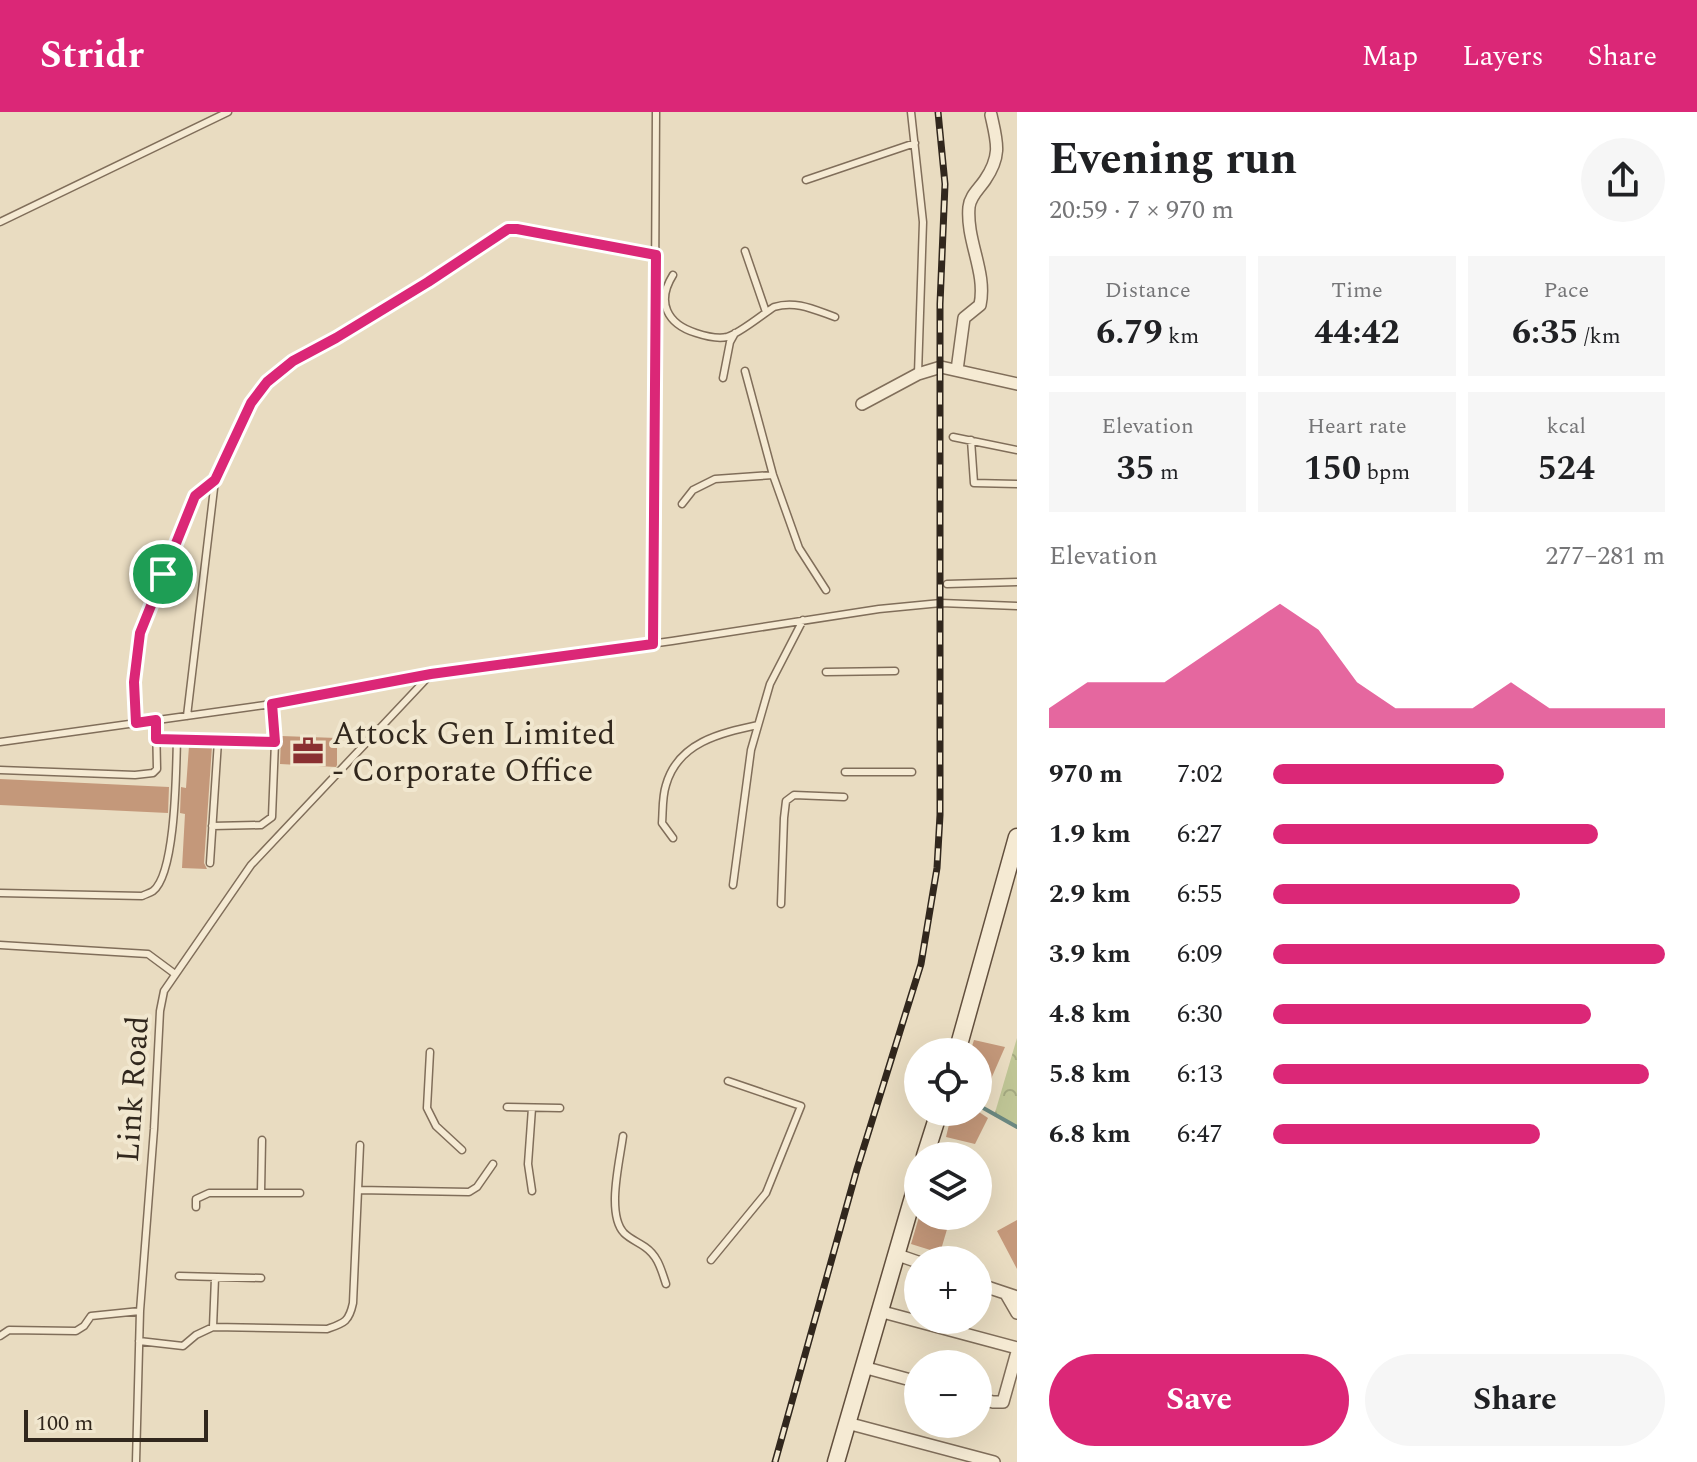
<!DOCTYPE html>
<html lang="en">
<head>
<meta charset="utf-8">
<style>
  body { margin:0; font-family:Spectral,serif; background:#f6f6f6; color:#202124; height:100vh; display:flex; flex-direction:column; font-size:30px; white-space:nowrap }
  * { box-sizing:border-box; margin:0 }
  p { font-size:26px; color:#757577 }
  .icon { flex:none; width:44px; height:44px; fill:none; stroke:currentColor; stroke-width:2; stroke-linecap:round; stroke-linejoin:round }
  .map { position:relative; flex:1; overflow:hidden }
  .drawer { display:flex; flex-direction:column; background:#fff; width:680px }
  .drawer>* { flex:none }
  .controls { position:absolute; left:904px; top:926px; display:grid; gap:16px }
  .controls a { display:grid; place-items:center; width:88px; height:88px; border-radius:50%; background:#fff; box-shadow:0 8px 32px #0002; font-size:40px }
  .scale { position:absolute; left:24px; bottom:20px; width:184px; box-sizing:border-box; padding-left:8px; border:4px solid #31271d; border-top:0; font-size:22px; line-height:28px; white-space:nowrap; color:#31271d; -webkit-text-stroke:6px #f1e7cf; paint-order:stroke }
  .pin { position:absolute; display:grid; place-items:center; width:68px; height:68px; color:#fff; margin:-34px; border:4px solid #fff; border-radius:50%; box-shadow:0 2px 8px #0007 }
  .round { display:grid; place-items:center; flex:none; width:84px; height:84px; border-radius:42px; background:#f6f6f6 }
  .overview { display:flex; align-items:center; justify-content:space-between; height:136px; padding:0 32px }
  h1 { font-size:44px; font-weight:700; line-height:60px }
  .metrics { display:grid; grid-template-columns:repeat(3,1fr); gap:12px; height:136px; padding:8px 32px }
  .metrics div { display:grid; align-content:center; border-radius:0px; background:#f6f6f6; text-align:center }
  .metrics b { font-size:34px; font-weight:700 }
  .metrics small { font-size:22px; font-weight:400 }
  .metrics p { font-size:22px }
  .chart { height:224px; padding:16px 32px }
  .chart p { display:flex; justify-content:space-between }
  .chart svg { width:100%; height:144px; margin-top:8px; fill:#db2777; opacity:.7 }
  .primary-button { display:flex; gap:16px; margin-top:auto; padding:16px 32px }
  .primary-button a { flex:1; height:92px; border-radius:48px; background:#db2777; color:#fff; font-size:32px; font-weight:700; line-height:92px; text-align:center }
  .primary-button a+a { background:#f6f6f6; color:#202124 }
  ul { padding:0 32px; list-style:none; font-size:26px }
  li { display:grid; grid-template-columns:128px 96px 1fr; align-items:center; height:60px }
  li i { height:20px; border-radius:10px; background:#db2777 }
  header { display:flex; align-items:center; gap:48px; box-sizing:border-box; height:112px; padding:0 40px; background:#db2777; color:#fff }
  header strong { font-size:38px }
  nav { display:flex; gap:44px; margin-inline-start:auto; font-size:28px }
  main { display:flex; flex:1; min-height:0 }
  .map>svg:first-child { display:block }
  .forest { fill:url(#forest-crowns) }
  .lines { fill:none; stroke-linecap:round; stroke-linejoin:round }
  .stream { stroke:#6b8881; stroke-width:4 }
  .building { fill:#c4987a }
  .lane-casing { stroke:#806e5a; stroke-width:9 }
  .street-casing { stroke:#806e5a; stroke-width:14 }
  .secondary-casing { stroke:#624f3d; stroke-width:19 }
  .lane { stroke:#f5ead3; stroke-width:6 }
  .street { stroke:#f5ead3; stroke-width:11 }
  .secondary { stroke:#f5ead3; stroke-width:16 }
  .rail-casing { stroke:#31271d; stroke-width:7 }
  .rail { stroke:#f1e7cf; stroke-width:4; stroke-dasharray:12; stroke-linecap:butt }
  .route-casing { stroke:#fff; stroke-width:16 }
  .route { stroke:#db2777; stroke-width:10 }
  .labels { text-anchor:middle; stroke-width:8; stroke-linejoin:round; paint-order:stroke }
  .poi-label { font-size:32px; fill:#31271d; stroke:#f1e7cf; text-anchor:start }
  .street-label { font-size:32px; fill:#31271d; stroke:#f1e7cf }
</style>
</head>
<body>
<header>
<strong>Stridr</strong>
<nav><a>Map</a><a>Layers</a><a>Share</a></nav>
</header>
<main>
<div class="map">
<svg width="1017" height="1350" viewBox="0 0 1017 1350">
  <defs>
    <pattern id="forest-crowns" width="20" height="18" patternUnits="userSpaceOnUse" patternTransform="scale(2)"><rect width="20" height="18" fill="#c0c696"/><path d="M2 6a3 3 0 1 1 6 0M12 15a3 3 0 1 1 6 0" fill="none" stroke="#a5aa81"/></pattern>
  </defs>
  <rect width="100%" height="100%" fill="#e9dcc1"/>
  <path class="forest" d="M1017,926V1015L994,1004Z"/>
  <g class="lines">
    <path class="stream" d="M978,993L1017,1015"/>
  </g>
  <path class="building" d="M281,624L337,626V653L336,655L280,652Z
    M189,634H212L204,751L207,757L182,756L185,702L180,701L181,675L186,676Z
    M0,667L169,675L168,701L0,693Z
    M974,928L1005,935L991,967L978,961V940H970Z
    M952,1000H979L988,1006L975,1032L946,1025Z
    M919,1105L948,1114L940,1141L911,1132Z
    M1017,1108V1157L997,1119Z"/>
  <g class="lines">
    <defs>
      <path id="lane" d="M911,0L923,110L918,262
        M806,68L915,31
        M0,110L228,0
        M745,139L766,200
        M673,163C656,190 667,212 696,221C705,224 717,227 727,225C739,222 763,202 774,195C796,188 815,198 835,205
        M745,259L773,363L799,436L826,478
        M723,266L730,230L735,221
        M953,325L1017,338
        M971,328L974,371L1017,372
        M682,392L693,378L715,367L773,363
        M947,472L1017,470
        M653,532L656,0
        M826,560L895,559
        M187,604L215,368L251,291L267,270L293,249L336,226L428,170L508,117H517L656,143
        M136,611L134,570L140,521L195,384L215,368
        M156,627L275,630
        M0,630L272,592L431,562L672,529L879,497L941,491L1017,494
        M0,658L135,663L153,661L157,657L156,608
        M845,660H912
        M212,714L261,713L272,705L275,630L272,592
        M673,726L662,711C663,699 662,685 666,673C678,630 721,621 758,613
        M210,751L218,629
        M733,773L751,638L770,572L803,508
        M0,781L142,784C146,782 150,781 153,779C176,761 176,658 177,627
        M781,792L784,706L786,689L794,683L844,685
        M0,833L148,842L175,862
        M430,940L427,996L436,1014L462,1038
        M507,995L560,996
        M623,1024C620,1048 606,1102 624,1121C630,1127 638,1130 645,1135C658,1144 661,1157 666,1172
        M358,1078L469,1080L477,1075L493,1052
        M532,1079L528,1052L532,996
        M261,1080L262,1028
        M196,1095V1087L209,1081H300
        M711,1148L766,1081L801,994L728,969
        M179,1164L261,1166
        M213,1215L215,1166
        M0,1224L9,1218L76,1219L84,1214L91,1204L140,1199
        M139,1229L183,1234L196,1223L213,1215L327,1217C344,1211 349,1210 353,1191L360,1033
        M136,1350L140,1199L154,1017L160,899L164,879L251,753L431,562"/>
      <path id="street" d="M957,258L964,206L980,193C987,160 966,129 969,95C970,84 979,77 985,68C1002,43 997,30 991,3
        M862,292L918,262L941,255L1017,272
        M895,1142L918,1150
        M978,1172L1017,1185
        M1006,1182L1017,1201
        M879,1199L1017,1236
        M863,1255L918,1270
        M978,1286L993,1290H1003L1017,1240
        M847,1311L994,1350"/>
      <path id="secondary" d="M957,940L1017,725
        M925,1044L939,1000
        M836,1350L918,1068"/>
    </defs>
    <use href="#lane" class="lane-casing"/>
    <use href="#street" class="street-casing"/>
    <use href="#secondary" class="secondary-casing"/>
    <use href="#lane" class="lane"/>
    <use href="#street" class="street"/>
    <use href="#secondary" class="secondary"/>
    <defs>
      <path id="rail" d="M775,1350L857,1057L921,852L937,756L940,703V192L945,72L938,0"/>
    </defs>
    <use href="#rail" class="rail-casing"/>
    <use href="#rail" class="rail"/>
  </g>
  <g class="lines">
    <defs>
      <path id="route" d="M508,117H517L656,143L653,532L431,562L272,592L275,630L156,627V608L136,611L134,570L140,521L195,384L215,368L251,291L267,270L293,249L336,226L428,170Z"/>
    </defs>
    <use href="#route" class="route-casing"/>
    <use href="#route" class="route"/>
  </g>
  <defs>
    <symbol id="office-bare" viewBox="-9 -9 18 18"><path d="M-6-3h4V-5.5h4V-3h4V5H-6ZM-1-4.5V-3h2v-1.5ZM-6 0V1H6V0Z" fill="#8a3031" stroke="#f1e7cf" stroke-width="2.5" paint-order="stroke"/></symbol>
  </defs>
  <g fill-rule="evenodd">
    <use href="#office-bare" x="286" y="617" width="44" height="44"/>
  </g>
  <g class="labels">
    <g class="poi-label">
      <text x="332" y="632">Attock Gen Limited<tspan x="332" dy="37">- Corporate Office</tspan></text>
    </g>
    <g class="street-label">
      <text transform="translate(132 977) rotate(-86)" y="11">Link Road</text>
    </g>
  </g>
</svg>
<div class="controls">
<a><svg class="icon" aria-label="locate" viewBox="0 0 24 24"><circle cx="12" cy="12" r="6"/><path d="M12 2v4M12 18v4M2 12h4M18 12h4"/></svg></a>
<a><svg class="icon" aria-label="layers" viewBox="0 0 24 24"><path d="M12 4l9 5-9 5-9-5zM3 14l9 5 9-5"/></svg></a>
<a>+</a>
<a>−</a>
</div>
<div class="scale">100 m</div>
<div class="pin" style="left:163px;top:462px;background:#1e9e55"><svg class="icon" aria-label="arrive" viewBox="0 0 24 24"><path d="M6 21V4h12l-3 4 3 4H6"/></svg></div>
</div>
<section class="drawer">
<div class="overview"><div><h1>Evening run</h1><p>20:59 · 7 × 970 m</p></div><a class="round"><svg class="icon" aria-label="share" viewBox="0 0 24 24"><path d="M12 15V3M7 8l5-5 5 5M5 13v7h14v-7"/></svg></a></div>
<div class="metrics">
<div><p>Distance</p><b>6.79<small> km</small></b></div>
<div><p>Time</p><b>44:42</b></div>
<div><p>Pace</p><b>6:35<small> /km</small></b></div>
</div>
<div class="metrics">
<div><p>Elevation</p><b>35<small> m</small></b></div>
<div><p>Heart rate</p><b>150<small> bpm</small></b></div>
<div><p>kcal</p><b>524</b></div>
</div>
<div class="chart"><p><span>Elevation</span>277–281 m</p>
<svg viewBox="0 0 160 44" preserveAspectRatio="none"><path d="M0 44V38L10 30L20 30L30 30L40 22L50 14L60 6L70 14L80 30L90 38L100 38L110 38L120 30L130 38L140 38L150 38L160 38V44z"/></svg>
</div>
<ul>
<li><b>970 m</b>7:02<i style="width:59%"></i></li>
<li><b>1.9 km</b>6:27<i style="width:83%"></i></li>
<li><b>2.9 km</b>6:55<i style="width:63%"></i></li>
<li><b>3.9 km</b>6:09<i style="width:100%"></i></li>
<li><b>4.8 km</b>6:30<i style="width:81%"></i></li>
<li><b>5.8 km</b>6:13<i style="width:96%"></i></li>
<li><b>6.8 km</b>6:47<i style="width:68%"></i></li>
</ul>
<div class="primary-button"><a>Save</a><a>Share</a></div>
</section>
</main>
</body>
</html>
